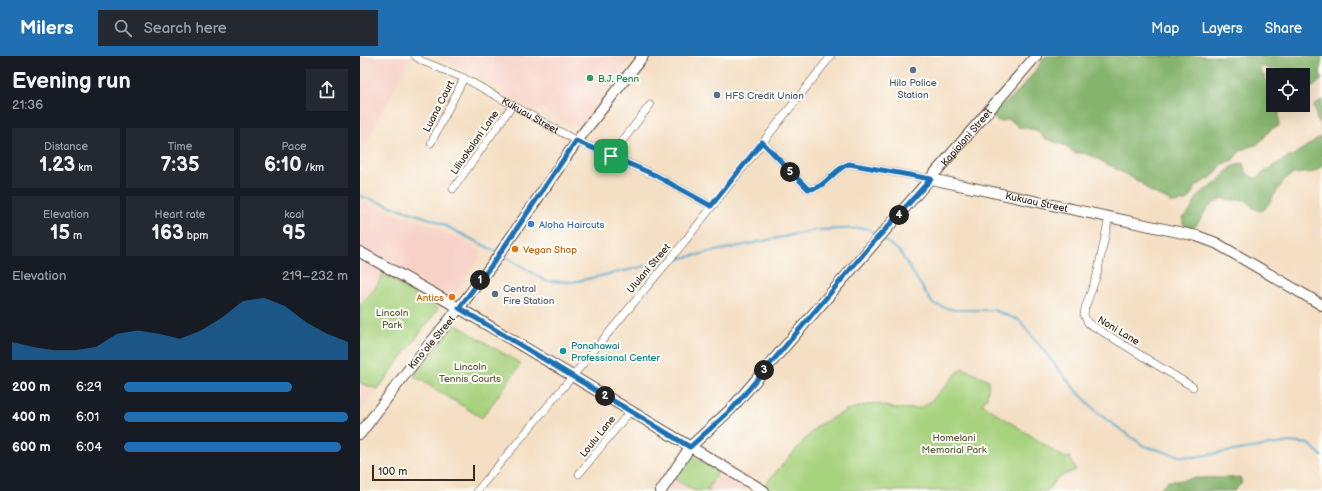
<!DOCTYPE html>
<html lang="en">
<head>
<meta charset="utf-8">
<style>
  body { margin:0; font-family:"Balsamiq Sans",sans-serif; background:#242831; color:#f1f3f6; height:100vh; display:flex; flex-direction:column; font-size:15px; white-space:nowrap }
  * { box-sizing:border-box; margin:0 }
  p { font-size:13px; color:#9ea1a6 }
  .icon { flex:none; width:22px; height:22px; fill:none; stroke:currentColor; stroke-width:2; stroke-linecap:round; stroke-linejoin:round }
  .map { position:relative; flex:1; overflow:hidden }
  .side { display:flex; flex-direction:column; background:#171b24; width:360px }
  .side>* { flex:none }
  .controls { position:absolute; left:906px; top:12px; display:grid; gap:8px }
  .controls a { display:grid; place-items:center; width:44px; height:44px; border-radius:0px; background:#171b24; box-shadow:0 4px 16px #0002; font-size:20px }
  .scale { position:absolute; left:12px; bottom:10px; width:103px; box-sizing:border-box; padding-left:4px; border:2px solid #3b2a1e; border-top:0; font-size:11px; line-height:14px; white-space:nowrap; color:#3b2a1e; -webkit-text-stroke:3px #fdfcf7; paint-order:stroke }
  .pin { position:absolute; display:grid; place-items:center; width:34px; height:34px; color:#fff; margin:-17px; border-radius:8px; box-shadow:0 2px 6px #0006 }
  .km { position:absolute; width:20px; height:20px; margin:-10px; border-radius:50%; background:#222; color:#fff; font-size:11px; line-height:20px; text-align:center }
  .round { display:grid; place-items:center; flex:none; width:42px; height:42px; border-radius:0px; background:#242831 }
  .summary { display:flex; align-items:center; justify-content:space-between; height:68px; padding:0 12px }
  h1 { font-size:22px; font-weight:700; line-height:30px }
  .figures { display:grid; grid-template-columns:repeat(3,1fr); gap:6px; height:68px; padding:4px 12px }
  .figures div { display:grid; align-content:center; border-radius:0px; background:#242831; text-align:center }
  .figures b { font-size:20px; font-weight:700 }
  .figures small { font-size:11px; font-weight:400 }
  .figures p { font-size:11px }
  .chart { height:112px; padding:8px 12px }
  .chart p { display:flex; justify-content:space-between }
  .chart svg { width:100%; height:72px; margin-top:4px; fill:#1f6fb2; opacity:.7 }
  ul { padding:0 12px; list-style:none; font-size:13px }
  li { display:grid; grid-template-columns:64px 48px 1fr; align-items:center; height:30px }
  li i { height:10px; border-radius:5px; background:#1f6fb2 }
  header { display:flex; align-items:center; gap:24px; box-sizing:border-box; height:56px; padding:0 20px; background:#1f6fb2; color:#fff }
  header strong { font-size:19px }
  nav { display:flex; gap:22px; margin-inline-start:auto; font-size:14px }
  .search { width:280px; height:36px; background:#242831; display:flex; align-items:center; gap:10px; box-sizing:border-box; padding:0 14px; border-radius:0px; color:#9ea1a6; font-size:15px }
  main { display:flex; flex:1; min-height:0 }
  .map>svg:first-child { display:block }
  .built { fill:#f7d1c8 }
  .green { fill:#a7d27e; stroke:#717e4e }
  .forest { fill:#85b46d; stroke:#606f46 }
  .lines { fill:none; stroke-linecap:round; stroke-linejoin:round }
  .stream { stroke:#52abcf; stroke-width:2 }
  .street-casing { stroke:#574537; stroke-width:8 }
  .secondary-casing { stroke:#574537; stroke-width:12 }
  .street { stroke:#fff; stroke-width:7 }
  .secondary { stroke:#fff; stroke-width:10 }
  .route-casing { stroke:#fff; stroke-width:8 }
  .route { stroke:#1f6fb2; stroke-width:5 }
  .service-dot { fill:#5c6f8a; stroke:#fdfcf7; stroke-width:1.5 }
  .leisure-dot { fill:#2e9e5b; stroke:#fdfcf7; stroke-width:1.5 }
  .shop-dot { fill:#3f7fe0; stroke:#fdfcf7; stroke-width:1.5 }
  .food-dot { fill:#e8710a; stroke:#fdfcf7; stroke-width:1.5 }
  .culture-dot { fill:#0f9aa8; stroke:#fdfcf7; stroke-width:1.5 }
  .labels { text-anchor:middle; stroke-width:4; stroke-linejoin:round; paint-order:stroke }
  .leisure-label { font-size:10px; fill:#27864d; stroke:#fdfcf7; text-anchor:start }
  .service-label { font-size:10px; fill:#4e5e75; stroke:#fdfcf7; text-anchor:start }
  .street-label { font-size:10px; fill:#3b2a1e; stroke:#fdfcf7 }
  .shop-label { font-size:10px; fill:#366cbe; stroke:#fdfcf7; text-anchor:start }
  .food-label { font-size:10px; fill:#c56008; stroke:#fdfcf7; text-anchor:start }
  .park-label { font-size:10px; fill:#5b5c3b; stroke:#fdfcf7 }
  .culture-label { font-size:10px; fill:#0d838f; stroke:#fdfcf7; text-anchor:start }
</style>
</head>
<body>
<header>
<strong>Milers</strong>
<div class="search"><svg class="icon" aria-label="search" viewBox="0 0 24 24"><circle cx="10" cy="10" r="6"/><path d="M15 15l6 6"/></svg>Search here</div>
<nav><a>Map</a><a>Layers</a><a>Share</a></nav>
</header>
<main>
<section class="side">
<div class="summary"><div><h1>Evening run</h1><p>21:36</p></div><a class="round"><svg class="icon" aria-label="share" viewBox="0 0 24 24"><path d="M12 15V3M7 8l5-5 5 5M5 13v7h14v-7"/></svg></a></div>
<div class="figures">
<div><p>Distance</p><b>1.23<small> km</small></b></div>
<div><p>Time</p><b>7:35</b></div>
<div><p>Pace</p><b>6:10<small> /km</small></b></div>
</div>
<div class="figures">
<div><p>Elevation</p><b>15<small> m</small></b></div>
<div><p>Heart rate</p><b>163<small> bpm</small></b></div>
<div><p>kcal</p><b>95</b></div>
</div>
<div class="chart"><p><span>Elevation</span>219–232 m</p>
<svg viewBox="0 0 160 44" preserveAspectRatio="none"><path d="M0 44V33L10 36L20 38L30 38L40 36L50 28L60 26L70 28L80 31L90 26L100 18L110 8L120 6L130 11L140 21L150 28L160 33V44z"/></svg>
</div>
<ul>
<li><b>200 m</b>6:29<i style="width:75%"></i></li>
<li><b>400 m</b>6:01<i style="width:100%"></i></li>
<li><b>600 m</b>6:04<i style="width:97%"></i></li>
</ul>
</section>
<div class="map">
<svg width="962" height="435" viewBox="0 0 962 435">
  <rect width="100%" height="100%" fill="#fdfcf7"/>
  <filter id="ink" filterUnits="userSpaceOnUse"><feTurbulence type="fractalNoise" baseFrequency=".025" numOctaves="2"/><feDisplacementMap in="SourceGraphic" scale="8" xChannelSelector="R" yChannelSelector="G"/><feConvolveMatrix kernelMatrix="1 2 1 2 8 2 1 2 1" color-interpolation-filters="sRGB"/></filter>
  <filter id="wash" filterUnits="userSpaceOnUse"><feTurbulence type="fractalNoise" baseFrequency=".012" numOctaves="4" result="noise"/><feDisplacementMap in="SourceGraphic" scale="16" xChannelSelector="R" yChannelSelector="G"/><feGaussianBlur stdDeviation="0.9" result="paint"/><feColorMatrix in="noise" values="0 0 0 0 0 0 0 0 0 0 0 0 0 0 0 0 0 1.4 0 .05"/><feComposite in="paint" operator="in"/></filter>
  <g filter="url(#wash)">
    <rect width="100%" height="100%" fill="#f4dfc4"/>
    <path class="built" d="M0,0H51L0,100Z
      M79,0H273L219,72L178,51L176,54L143,38L145,34Z
      M0,145L73,170L123,196L91,244L30,206L15,233L0,246Z
      M0,327L18,333L0,358Z
      M328,397L358,416L390,435H304Z"/>
    <path class="green" d="M23,218L78,253L18,333L0,327V248L15,233Z
      M95,268L161,308L122,362L54,320Z
      M602,312L629,324L627,341L622,348L705,402L710,401L716,414L697,422L687,435H399L457,370L487,354L515,347L536,353L561,352L572,344Z
      M328,397L358,416L348,433L351,435H334L313,422Z"/>
    <path class="forest" d="M685,0H962L960,16L962,23L953,31L948,30L943,27V19H934L930,13C920,10 913,18 903,10L899,13C909,25 912,34 913,49L919,55V70L911,73L902,84L896,89L888,91L879,96L873,104L863,108L852,121L836,130L831,141L826,145L813,147L788,134L780,126L734,101L724,97H714L706,90L684,82L676,74L658,71L652,65L647,63L641,66L634,63L633,58L635,53C658,41 671,20 685,0Z
      M962,44V71L957,64L954,49Z
      M960,81H962V110L955,116L933,118L925,123L905,153L900,155L893,152L886,144H867L862,142C856,146 850,149 846,154C841,161 839,168 832,173L823,168V162C832,156 833,147 839,139C844,133 851,132 856,127C865,118 870,109 883,107C885,116 888,121 897,122C902,117 927,100 932,100Z
      M880,421L882,427L874,435H802V430L808,425C819,426 828,422 839,422C853,421 866,423 880,421Z"/>
    <g class="lines">
      <path class="stream" d="M0,140L74,164L137,196
        M523,183L539,195L573,248L594,254H633L659,264L713,331L739,358L784,390L819,400L834,401L930,386L949,388L962,400
        M143,199L186,225L213,226L305,206
        M313,204L456,174L506,172L518,179"/>
    </g>
  </g>
  <g filter="url(#ink)">
    <g class="lines">
      <defs>
        <g id="street">
          <path id="s1" d="M55,0L62,5L104,22L217,85L295,119L351,150"/>
          <path d="M402,86L448,133C464,135 474,112 489,108L571,123"/>
          <path d="M71,87L104,22"/>
          <path d="M251,100L290,49"/>
          <path d="M93,133L152,50"/>
          <path d="M749,161L737,219L725,252L724,259L728,267L833,331"/>
          <path d="M219,418L271,354"/>
          <path d="M117,435L321,190L471,0"/>
        </g>
        <g id="secondary">
          <path id="s2" d="M571,123L837,180L856,187L962,249"/>
          <path d="M0,196L99,252L404,435"/>
          <path d="M0,378L49,313L99,252L134,206L217,85L283,0"/>
          <path id="s3" d="M301,435L330,391L371,353L676,0"/>
        </g>
      </defs>
      <use href="#street" class="street-casing"/>
      <use href="#secondary" class="secondary-casing"/>
      <use href="#street" class="street"/>
      <use href="#secondary" class="secondary"/>
    </g>
  </g>
  <g class="lines" filter="url(#ink)">
    <defs>
      <path id="route" d="M216,85L295,119L351,150L402,86L448,133C464,135 474,112 489,108L571,123L511,189L372,353L330,391L99,252L134,206Z"/>
    </defs>
    <use href="#route" class="route-casing"/>
    <use href="#route" class="route"/>
  </g>
  <g class="service-dot">
    <circle cx="553" cy="14" r="4"/>
    <circle cx="357" cy="39" r="4"/>
    <circle cx="135" cy="238" r="4"/>
  </g>
  <circle class="leisure-dot" cx="230" cy="22" r="4"/>
  <circle class="shop-dot" cx="171" cy="168" r="4"/>
  <g class="food-dot">
    <circle cx="155" cy="193" r="4"/>
    <circle cx="92" cy="241" r="4"/>
  </g>
  <circle class="culture-dot" cx="203" cy="295" r="4"/>
  <g class="labels">
    <g class="leisure-label">
      <text x="238" y="26">B.J. Penn</text>
    </g>
    <g class="service-label">
      <text x="553" y="30" text-anchor="middle">Hilo Police<tspan x="553" dy="12">Station</tspan></text>
      <text x="365" y="43">HFS Credit Union</text>
      <text x="143" y="236">Central<tspan x="143" dy="12">Fire Station</tspan></text>
    </g>
    <g class="street-label">
      <text transform="translate(78 50) rotate(-63)" y="4">Luana Court</text>
      <text dy="4" stroke="none"><textPath href="#s1" startOffset="130">Kukuau Street</textPath></text>
      <text dy="4" stroke="none"><textPath href="#s3" startOffset="468">Kapiolani Street</textPath></text>
      <text transform="translate(114 86) rotate(-55)" y="4">Liliuokalani Lane</text>
      <text dy="4" stroke="none"><textPath href="#s2" startOffset="108">Kukuau Street</textPath></text>
      <text transform="translate(288 212) rotate(-50)" y="4">Ululani Street</text>
      <text transform="translate(759 274) rotate(31)" y="4">Noni Lane</text>
      <text transform="translate(71 286) rotate(-50)" y="4">Kinoʻole Street</text>
      <text transform="translate(237 380) rotate(-51)" y="4">Loulu Lane</text>
    </g>
    <g class="shop-label">
      <text x="179" y="172">Aloha Haircuts</text>
    </g>
    <g class="food-label">
      <text x="163" y="197">Vegan Shop</text>
      <text x="84" y="245" text-anchor="end">Antics</text>
    </g>
    <g class="park-label">
      <text x="32" y="260">Lincoln<tspan x="32" dy="12">Park</tspan></text>
      <text x="110" y="314">Lincoln<tspan x="110" dy="12">Tennis Courts</tspan></text>
      <text x="594" y="385">Homelani<tspan x="594" dy="12">Memorial Park</tspan></text>
    </g>
    <g class="culture-label">
      <text x="211" y="293">Ponahawai<tspan x="211" dy="12">Professional Center</tspan></text>
    </g>
  </g>
</svg>
<div class="controls">
<a><svg class="icon" aria-label="locate" viewBox="0 0 24 24"><circle cx="12" cy="12" r="6"/><path d="M12 2v4M12 18v4M2 12h4M18 12h4"/></svg></a>
</div>
<div class="scale">100 m</div>
<div class="pin" style="left:251px;top:100px;background:#1e9e55"><svg class="icon" aria-label="arrive" viewBox="0 0 24 24"><path d="M6 21V4h12l-3 4 3 4H6"/></svg></div>
<b class="km" style="left:120px;top:224px">1</b>
<b class="km" style="left:245px;top:340px">2</b>
<b class="km" style="left:404px;top:314px">3</b>
<b class="km" style="left:539px;top:159px">4</b>
<b class="km" style="left:430px;top:116px">5</b>
</div>
</main>
</body>
</html>
